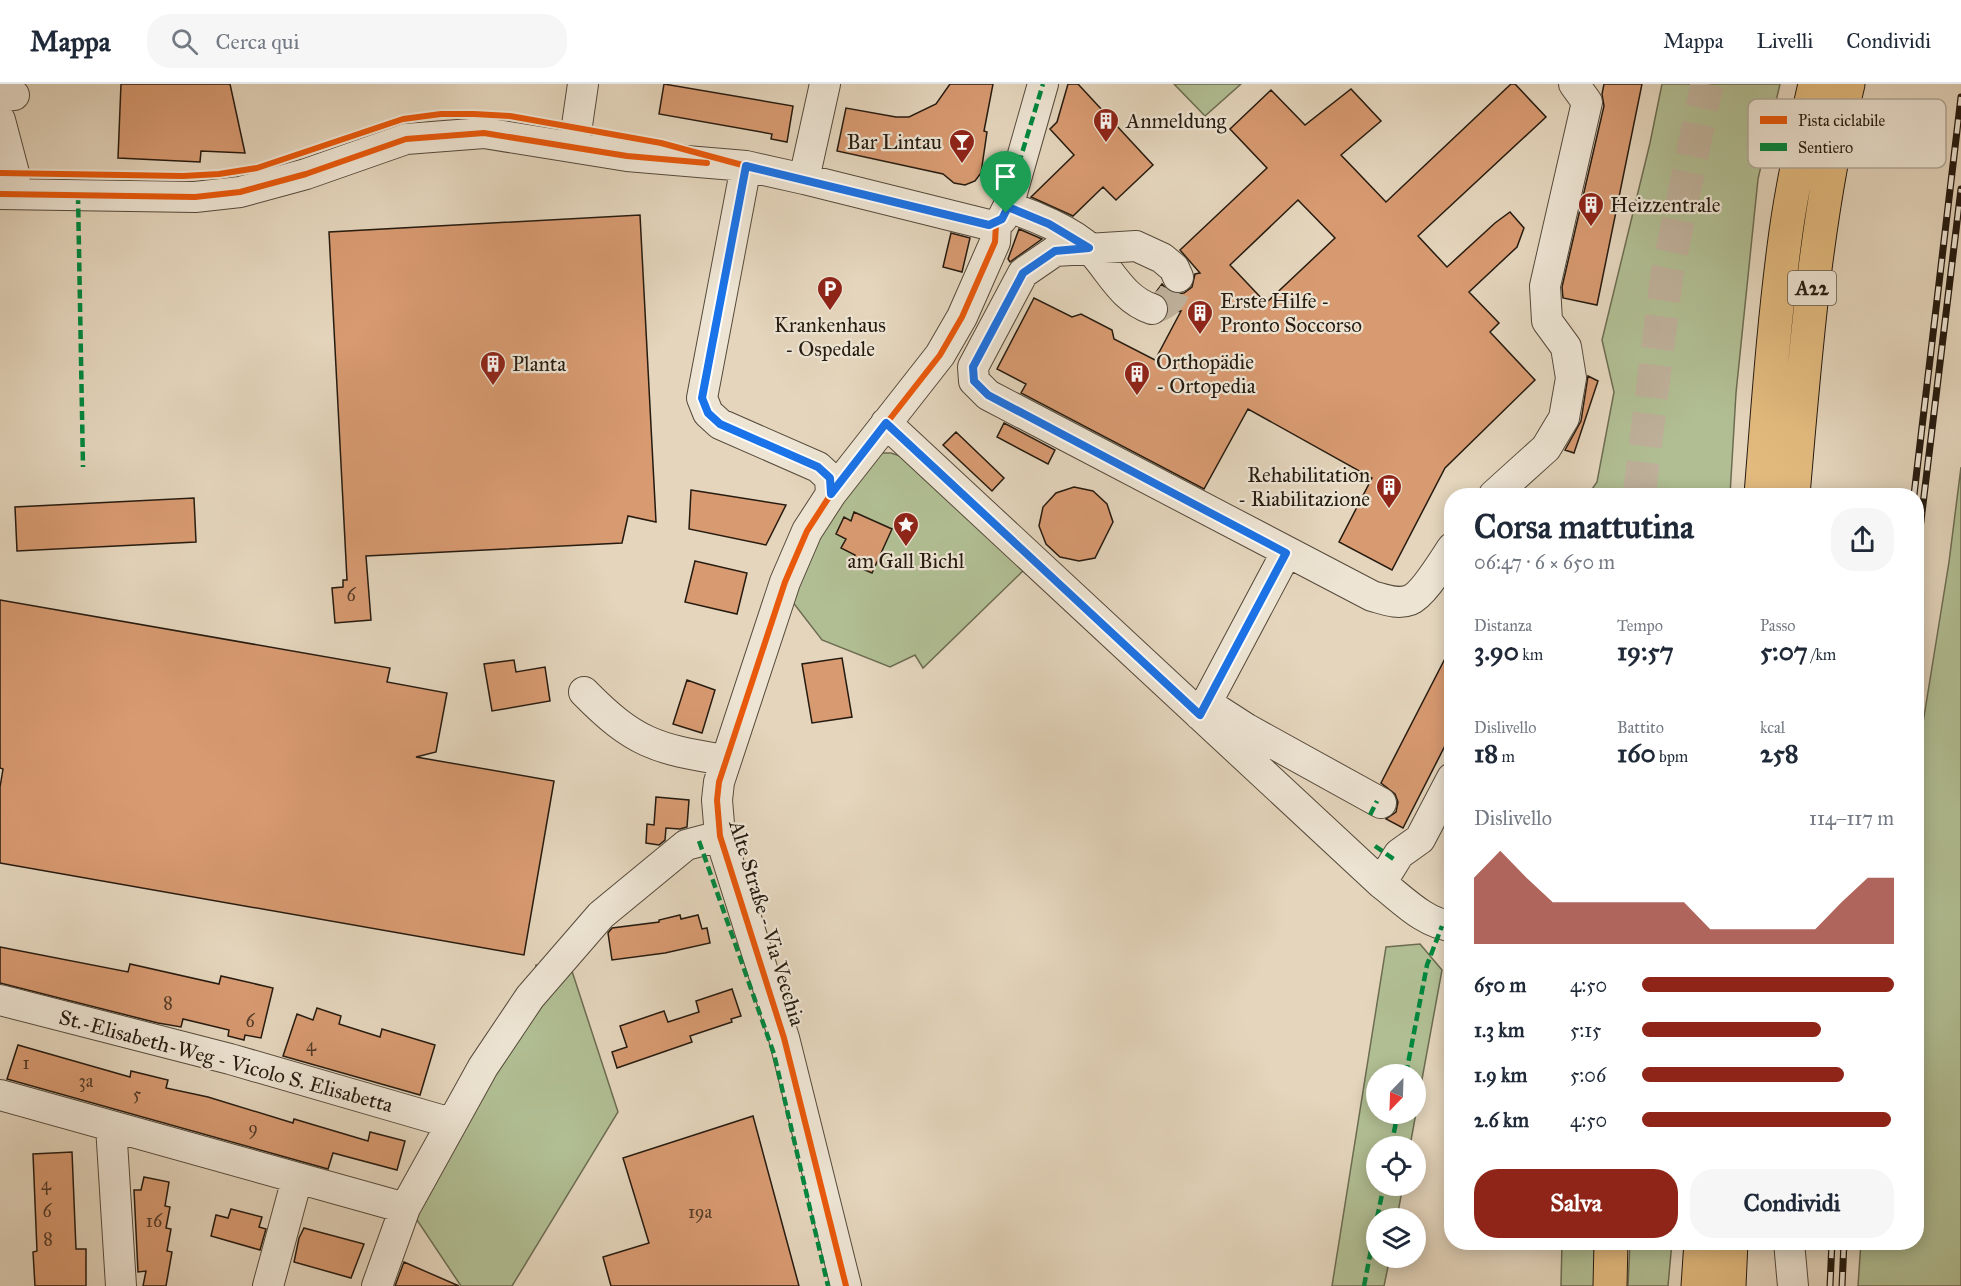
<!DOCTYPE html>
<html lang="it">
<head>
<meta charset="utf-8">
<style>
  body { margin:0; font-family:"IM FELL Great Primer",serif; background:#f6f6f7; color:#1f2937; height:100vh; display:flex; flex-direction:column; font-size:22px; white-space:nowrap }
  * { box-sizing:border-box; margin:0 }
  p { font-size:20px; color:#747a83 }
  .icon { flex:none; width:33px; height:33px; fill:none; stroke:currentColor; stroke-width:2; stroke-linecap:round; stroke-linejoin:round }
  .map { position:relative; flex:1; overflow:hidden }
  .sheet { position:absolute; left:1444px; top:404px; width:480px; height:762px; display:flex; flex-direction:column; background:#fff; border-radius:24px; box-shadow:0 3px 15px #0003 }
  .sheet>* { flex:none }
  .needle { width:39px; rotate:203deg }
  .tools { position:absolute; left:1366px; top:980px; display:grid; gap:12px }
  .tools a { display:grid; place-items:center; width:60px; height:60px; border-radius:50%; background:#fff; box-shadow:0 3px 15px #0003; font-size:30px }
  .pin { position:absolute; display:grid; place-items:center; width:51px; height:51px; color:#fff; margin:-62px -26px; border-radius:50% 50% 50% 0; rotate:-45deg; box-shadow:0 0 6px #0007 }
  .pin .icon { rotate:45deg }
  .round { display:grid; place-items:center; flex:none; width:63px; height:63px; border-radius:24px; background:#f6f6f7 }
  .summary { display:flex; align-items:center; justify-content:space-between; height:102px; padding:0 30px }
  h1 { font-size:33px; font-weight:700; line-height:45px }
  .stats { display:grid; grid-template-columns:repeat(3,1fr); gap:9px; height:102px; padding:6px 30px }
  .stats div { display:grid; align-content:center }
  .stats b { font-size:26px; font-weight:700 }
  .stats small { font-size:16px; font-weight:400 }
  .stats p { font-size:16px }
  .chart { height:168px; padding:12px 30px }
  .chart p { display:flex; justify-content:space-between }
  .chart svg { width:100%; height:108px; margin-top:6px; fill:#8f2418; opacity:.7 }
  .button { display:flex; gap:12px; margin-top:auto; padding:12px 30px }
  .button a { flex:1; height:69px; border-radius:24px; background:#8f2418; color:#fff; font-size:24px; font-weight:700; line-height:69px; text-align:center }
  .button a+a { background:#f6f6f7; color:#1f2937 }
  ul { padding:0 30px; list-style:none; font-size:20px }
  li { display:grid; grid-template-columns:96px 72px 1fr; align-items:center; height:45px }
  li i { height:15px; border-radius:8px; background:#8f2418 }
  header { display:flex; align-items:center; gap:36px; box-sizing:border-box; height:84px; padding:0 30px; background:#fff; border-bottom:2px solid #e0e1e3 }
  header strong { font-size:28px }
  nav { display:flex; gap:33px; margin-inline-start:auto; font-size:21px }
  .search { width:420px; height:54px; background:#f6f6f7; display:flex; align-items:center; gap:15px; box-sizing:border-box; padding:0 21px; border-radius:24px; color:#747a83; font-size:22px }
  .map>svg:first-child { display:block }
  .green { fill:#b1be93; stroke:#6c6c52; stroke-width:1.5 }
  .building { fill:#d89a71; stroke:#261b10; stroke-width:1.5; fill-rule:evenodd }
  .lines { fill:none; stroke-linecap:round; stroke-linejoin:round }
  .minor-tunnel { stroke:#beb09a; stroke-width:30; stroke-dasharray:30 15; stroke-linecap:butt }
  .major-tunnel { stroke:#beb09a; stroke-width:33; stroke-dasharray:33 16; stroke-linecap:butt }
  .minor-casing { stroke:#564a3b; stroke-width:32 }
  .major-casing { stroke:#261b10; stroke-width:35 }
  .highway-casing { stroke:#261b10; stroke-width:35 }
  .minor { stroke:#ede4d3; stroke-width:30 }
  .major { stroke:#e2ba7e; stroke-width:33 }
  .highway { stroke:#e2ba7e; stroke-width:33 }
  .rail-casing { stroke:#261b10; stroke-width:7 }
  .rail { stroke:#ede4d3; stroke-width:4.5; stroke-dasharray:14; stroke-linecap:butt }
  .quiet { stroke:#00873e; stroke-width:4.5; stroke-dasharray:9 4.5; stroke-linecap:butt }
  .cycleway-casing { stroke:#ede4d3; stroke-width:10 }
  .cycleway { stroke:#e8590c; stroke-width:6 }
  .route-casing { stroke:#fff; stroke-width:12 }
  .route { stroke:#1a73e8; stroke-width:8 }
  .labels { text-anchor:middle; stroke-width:4.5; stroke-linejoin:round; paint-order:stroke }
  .number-label { font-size:18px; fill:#523b28 }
  .shield { fill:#ede4d3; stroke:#62574a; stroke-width:1.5 }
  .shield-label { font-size:20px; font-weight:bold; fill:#261b10 }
  .poi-label { font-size:21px; fill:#261b10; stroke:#ede4d3; text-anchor:start }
  .street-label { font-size:21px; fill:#261b10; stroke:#ede4d3 }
  .key { fill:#ede4d3; stroke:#b1a898; stroke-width:1.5 }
  .key-label { font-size:16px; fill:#261b10 }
</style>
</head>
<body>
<header>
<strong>Mappa</strong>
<div class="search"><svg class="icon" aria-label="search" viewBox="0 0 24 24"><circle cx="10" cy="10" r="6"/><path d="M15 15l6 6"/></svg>Cerca qui</div>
<nav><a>Mappa</a><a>Livelli</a><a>Condividi</a></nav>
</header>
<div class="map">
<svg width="1961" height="1202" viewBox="0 0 1961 1202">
  <rect width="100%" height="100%" fill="#e4d5bc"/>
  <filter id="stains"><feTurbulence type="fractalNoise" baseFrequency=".00333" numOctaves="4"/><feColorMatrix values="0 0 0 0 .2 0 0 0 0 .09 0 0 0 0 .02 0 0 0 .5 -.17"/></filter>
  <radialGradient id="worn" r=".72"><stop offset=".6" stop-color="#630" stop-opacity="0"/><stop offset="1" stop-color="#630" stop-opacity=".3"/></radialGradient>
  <path class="green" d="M1174,0H1241L1205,32Z
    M1662,0H1780L1758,95L1736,309L1730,411H1588L1597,398L1614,308L1602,256L1650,59Z
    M882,369H891L900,372L1026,484L923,584L915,571L890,583L822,556L788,512L818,443Z
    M1961,383V1202H1858L1861,1158H1917V676L1949,478Z
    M1420,860L1442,886L1416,1028V990H1377V1029H1416L1410,1062H1377V1101H1403L1397,1134H1377V1173H1390L1384,1202H1332L1386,863Z
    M536,881H570L618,1028L512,1202H461L411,1127L534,892Z
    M1562,1158H1598L1597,1202H1561Z
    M1630,1158H1672L1668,1202H1628Z"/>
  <path class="building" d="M121,0H230L245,69L201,67L200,78L118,74Z
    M664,0L793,22L787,58L771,55L772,50L659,30Z
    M950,0H993L984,47L987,48L981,89L975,97L965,101L954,99L943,90L837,67L846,24L896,33H909L936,20Z
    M1068,0H1078L1153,81L1116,116L1103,103L1073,132L1031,113L1074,71L1050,45L1057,38Z
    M1511,0H1515L1546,33L1418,152L1447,183L1495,139L1510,128L1524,144L1517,163L1469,208L1499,239L1490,248L1535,296L1445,384L1392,486L1339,458L1372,394L1248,325L1204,405L1021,309L1026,300L997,285L1034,214L1072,233L1081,230L1112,246L1114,255L1155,276L1181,227L1168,229L1166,215L1156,208L1162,200L1168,207L1176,210L1184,209L1192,203L1195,190L1200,189L1180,166L1267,84L1230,45L1271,6L1305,41L1351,5L1381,37L1341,71L1386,118ZM1298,116L1335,154L1266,219L1230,181Z
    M1604,0H1642L1597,221L1563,214L1562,203L1604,22L1602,10Z
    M640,131L656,438L628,432L622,459L366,472L371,536L335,539L332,504L343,503V496H347L329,148Z
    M1019,145L1042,155L1010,178L1008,175Z
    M951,149L970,154L962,188L943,183Z
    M1588,292L1598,297L1574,369L1565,366L1581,337Z
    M1004,339L1055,366L1048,380L997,353Z
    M956,348L1004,394L992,407L943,361Z
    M1074,403L1093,407L1107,420L1113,438L1095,474L1079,477L1060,473L1046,460L1039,442L1043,423L1056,409Z
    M691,406L786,421L766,461L689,445Z
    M194,414L196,458L17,467L15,423Z
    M854,428L892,445L872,489L851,480L855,471L841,464L846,455L836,450L844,433L851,437Z
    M695,477L747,489L737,530L685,518Z
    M0,516L390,584L387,598L447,609L436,668L416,673L554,697L524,871L0,779V703L3,685L0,684Z
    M1452,561V648L1403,744L1386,735L1396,728L1398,718L1395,710L1381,699Z
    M842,574L852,633L812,639L802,580Z
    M514,576L516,588L545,583L550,617L492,627L484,580Z
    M687,596L715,606L702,649L673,640Z
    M656,713L689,716L687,743L680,745L666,744L665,756L659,761L646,759L647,740L654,741Z
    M680,831L681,835L698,831L702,845L707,844L710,859L665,869L612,876L608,849L612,844L659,838V836Z
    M0,863L128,888L130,880L219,900L221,892L273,904L261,954L245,951L244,956L228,952L229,946L183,935L181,943L158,939L0,899Z
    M732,905L741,932L731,935L732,938L690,952L692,958L617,984L612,968L627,963L620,942L664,927L668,938L699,928L696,917Z
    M317,924L341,932L339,940L380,953L382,945L435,961L420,1011L283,972L297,930L313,936Z
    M18,961L130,993L131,987L168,996L166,1004L208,1013L293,1039L294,1035L368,1057L370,1048L405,1057L397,1086L333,1069L328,1085L7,995Z
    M753,1032L799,1202H611L603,1173L649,1159L623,1074Z
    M72,1068L76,1165H86V1202H35L33,1168L37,1167L33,1070Z
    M144,1093L169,1098L165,1122L170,1123L166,1144L171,1145L167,1167L172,1168L166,1202H143L146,1187L138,1188L134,1106H141Z
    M231,1125L262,1133L259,1143L266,1145L260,1166L211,1152L216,1131L228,1134Z
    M304,1144L364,1160L351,1194L294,1178L299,1154Z
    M404,1178L459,1202H395Z"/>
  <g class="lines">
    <path class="minor-tunnel" d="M1152,225C1170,221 1176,210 1178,193"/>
    <path class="major-tunnel" d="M1639,411L1667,190L1707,0"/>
    <defs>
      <path id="minor" d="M0,12L14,11
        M0,36L14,89L16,110
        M574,62L583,0
        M746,82L702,314L708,329L720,340L818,383L830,394L831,410
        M804,95L825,0
        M0,110L195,113L240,108L306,90L406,55L484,49L627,72L746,82L804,95L989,141L996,140
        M1008,123C1032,131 1072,147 1090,165C1111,187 1122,215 1152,225
        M998,139L1002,135L1008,123L1043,0
        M1178,193L1174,184L1162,174L1136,162L1055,167L1023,189L973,283L974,297L988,311L1372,512C1384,515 1397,521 1410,516C1424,510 1443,477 1452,464
        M886,339L1381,799C1402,815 1425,840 1452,842
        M1494,411L1546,364L1564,334L1571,294L1566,263L1547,237L1545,202L1587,18L1574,0
        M584,608C634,659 656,665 724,676
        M1208,628L1216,625L1247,645L1381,719
        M1200,631L1286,469
        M1381,799L1399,770L1420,755L1452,694
        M0,916L230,975L451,1039
        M0,1011L405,1124
        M111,1042L121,1202
        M1789,1158L1793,1202
        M268,1202L297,1095
        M377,1202L405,1124L483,983L530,913L601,831L686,761L720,752
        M846,1202L784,954L720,752L717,716L719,698L785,498L807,447L831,410L940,271L962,233L995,158L996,140"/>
      <path id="major" d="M1610,1202L1611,1158"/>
      <path id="highway" d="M1761,411C1768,323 1774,235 1786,148C1793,98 1804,49 1815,0
        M1793,411C1805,273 1815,135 1848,0
        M1698,1202L1701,1158
        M1729,1202L1731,1158"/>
    </defs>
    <use href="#minor" class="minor-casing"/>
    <use href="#major" class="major-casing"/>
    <use href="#highway" class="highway-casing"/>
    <use href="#minor" class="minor"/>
    <use href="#major" class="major"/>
    <use href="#highway" class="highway"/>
    <defs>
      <path id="rail" d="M1914,411L1961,13
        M1917,470L1961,105
        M1830,1202L1832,1158
        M1842,1202L1844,1158"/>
    </defs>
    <use href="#rail" class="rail-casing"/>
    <use href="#rail" class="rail"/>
    <path class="quiet" d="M78,111L83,383
      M954,132L989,141L1002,135L1043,0
      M1370,731L1377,717
      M699,757L774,970L828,1202
      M1375,762L1395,776
      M1406,990L1427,881L1442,842
      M1391,1062L1398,1029
      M1377,1134L1384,1101
      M1364,1202L1377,1135"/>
    <defs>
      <path id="cycleway" d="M0,89L183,92L219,90L257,84L403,35L441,30H474L510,32L661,59L746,82L954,132
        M0,110L195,113L240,108L306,90L406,55L484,49L627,72L707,79
        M846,1202L784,954L720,752L717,716L719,698L785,498L807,447L831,410L940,271L962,233L995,158L996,140"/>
    </defs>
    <use href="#cycleway" class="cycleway-casing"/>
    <use href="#cycleway" class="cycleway"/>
  </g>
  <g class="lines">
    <defs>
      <path id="route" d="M746,82L989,141L1002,135L1008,123L1049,140L1089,164L1055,167L1023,189L973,283L974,297L988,311L1286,469L1200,631L886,339L831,410L830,394L818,383L720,340L708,329L702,314Z"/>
    </defs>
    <use href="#route" class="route-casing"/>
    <use href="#route" class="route"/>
  </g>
  <defs>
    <symbol id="building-pin" viewBox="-11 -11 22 30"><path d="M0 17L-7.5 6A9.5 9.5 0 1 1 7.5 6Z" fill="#8f2418" stroke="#ede4d3"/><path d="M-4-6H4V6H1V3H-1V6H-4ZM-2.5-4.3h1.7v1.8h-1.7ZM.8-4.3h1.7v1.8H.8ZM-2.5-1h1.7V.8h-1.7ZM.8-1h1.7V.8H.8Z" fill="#fff"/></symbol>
    <symbol id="bar-pin" viewBox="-11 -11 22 30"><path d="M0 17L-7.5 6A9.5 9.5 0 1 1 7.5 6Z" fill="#8f2418" stroke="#ede4d3"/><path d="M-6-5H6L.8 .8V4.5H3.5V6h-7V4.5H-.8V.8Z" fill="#fff"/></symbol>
    <symbol id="parking-pin" viewBox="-11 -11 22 30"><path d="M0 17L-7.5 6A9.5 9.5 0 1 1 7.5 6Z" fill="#8f2418" stroke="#ede4d3"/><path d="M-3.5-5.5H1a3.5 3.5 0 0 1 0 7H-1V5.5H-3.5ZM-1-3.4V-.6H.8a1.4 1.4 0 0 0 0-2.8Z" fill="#fff"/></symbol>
    <symbol id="sight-pin" viewBox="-11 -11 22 30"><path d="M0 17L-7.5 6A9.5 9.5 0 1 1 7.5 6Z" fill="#8f2418" stroke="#ede4d3"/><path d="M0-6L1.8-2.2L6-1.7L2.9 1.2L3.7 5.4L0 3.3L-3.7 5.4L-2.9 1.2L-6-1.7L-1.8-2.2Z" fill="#fff"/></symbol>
  </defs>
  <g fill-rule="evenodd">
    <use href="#building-pin" x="1091" y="22" width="30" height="40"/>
    <use href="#bar-pin" x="947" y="43" width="30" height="40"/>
    <use href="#building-pin" x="1576" y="106" width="30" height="40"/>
    <use href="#parking-pin" x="815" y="190" width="30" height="40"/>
    <use href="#building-pin" x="1185" y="214" width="30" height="40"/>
    <use href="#building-pin" x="478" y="265" width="30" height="40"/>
    <use href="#building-pin" x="1122" y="275" width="30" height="40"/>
    <use href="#building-pin" x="1374" y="388" width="30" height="40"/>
    <use href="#sight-pin" x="891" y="426" width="30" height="40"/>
  </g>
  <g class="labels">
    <g class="number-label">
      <text x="351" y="517">6</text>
      <text x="168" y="925">8</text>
      <text x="250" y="943">6</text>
      <text x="311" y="967">4</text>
      <text x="26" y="985">1</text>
      <text x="86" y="1003">3a</text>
      <text x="137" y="1016">5</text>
      <text x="253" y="1050">9</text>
      <text x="46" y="1106">4</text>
      <text x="47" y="1133">6</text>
      <text x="700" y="1134">19a</text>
      <text x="154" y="1143">16</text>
      <text x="48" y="1161">8</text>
    </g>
    <rect class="shield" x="1788" y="187" width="48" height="34" rx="4.5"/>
    <g class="shield-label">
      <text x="1812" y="211">A22</text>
    </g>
    <g class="poi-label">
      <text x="1126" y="44">Anmeldung</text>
      <text x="942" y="65" text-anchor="end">Bar Lintau</text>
      <text x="1610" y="128">Heizzentrale</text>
      <text x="1220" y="224">Erste Hilfe -<tspan x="1220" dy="24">Pronto Soccorso</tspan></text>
      <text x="830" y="248" text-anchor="middle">Krankenhaus<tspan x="830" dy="24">- Ospedale</tspan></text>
      <text x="1156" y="285">Orthopädie<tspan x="1156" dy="24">- Ortopedia</tspan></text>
      <text x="512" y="287">Planta</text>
      <text x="1370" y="398" text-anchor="end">Rehabilitation<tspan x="1370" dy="24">- Riabilitazione</tspan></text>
      <text x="906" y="484" text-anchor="middle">am Gall Bichl</text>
    </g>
    <g class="street-label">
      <text transform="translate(767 839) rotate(73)" y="7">Alte Straße - Via Vecchia</text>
      <text transform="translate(226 977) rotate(15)" y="7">St.-Elisabeth-Weg - Vicolo S. Elisabetta</text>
    </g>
  </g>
  <rect x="1748" y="15" width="198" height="69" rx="9" class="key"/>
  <rect x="1760" y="32" width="27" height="8" fill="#e8590c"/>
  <rect x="1760" y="59" width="27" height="8" fill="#00873e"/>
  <g class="key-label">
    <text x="1798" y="42">Pista ciclabile</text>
    <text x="1798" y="69">Sentiero</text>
  </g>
  <rect width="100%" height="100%" filter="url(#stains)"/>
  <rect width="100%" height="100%" fill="url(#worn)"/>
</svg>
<div class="tools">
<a><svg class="needle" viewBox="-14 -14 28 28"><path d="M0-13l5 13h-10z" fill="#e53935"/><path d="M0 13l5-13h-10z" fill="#747a83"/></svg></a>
<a><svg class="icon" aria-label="locate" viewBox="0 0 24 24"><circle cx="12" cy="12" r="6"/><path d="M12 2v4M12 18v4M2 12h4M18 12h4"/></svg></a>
<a><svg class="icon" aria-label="layers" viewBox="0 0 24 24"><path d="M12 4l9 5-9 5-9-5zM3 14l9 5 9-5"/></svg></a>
</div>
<div class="pin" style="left:1006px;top:129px;background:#1e9e55"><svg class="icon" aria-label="arrive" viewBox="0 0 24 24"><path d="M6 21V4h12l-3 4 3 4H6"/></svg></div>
<section class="sheet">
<div class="summary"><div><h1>Corsa mattutina</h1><p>06:47 · 6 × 650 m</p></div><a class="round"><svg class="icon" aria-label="share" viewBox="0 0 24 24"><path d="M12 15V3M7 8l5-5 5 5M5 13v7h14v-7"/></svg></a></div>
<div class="stats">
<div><p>Distanza</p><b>3.90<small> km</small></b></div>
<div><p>Tempo</p><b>19:57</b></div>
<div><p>Passo</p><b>5:07<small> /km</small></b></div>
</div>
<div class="stats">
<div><p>Dislivello</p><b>18<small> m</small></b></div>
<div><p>Battito</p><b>160<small> bpm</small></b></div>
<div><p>kcal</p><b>258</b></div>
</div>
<div class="chart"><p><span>Dislivello</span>114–117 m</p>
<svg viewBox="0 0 160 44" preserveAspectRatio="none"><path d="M0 44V17L10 6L20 17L30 27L40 27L50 27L60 27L70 27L80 27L90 38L100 38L110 38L120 38L130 38L140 27L150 17L160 17V44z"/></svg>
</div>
<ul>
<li><b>650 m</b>4:50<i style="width:100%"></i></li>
<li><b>1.3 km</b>5:15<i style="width:71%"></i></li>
<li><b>1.9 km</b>5:06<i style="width:80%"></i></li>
<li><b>2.6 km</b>4:50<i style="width:99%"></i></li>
</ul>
<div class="button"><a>Salva</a><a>Condividi</a></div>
</section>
</div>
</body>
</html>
